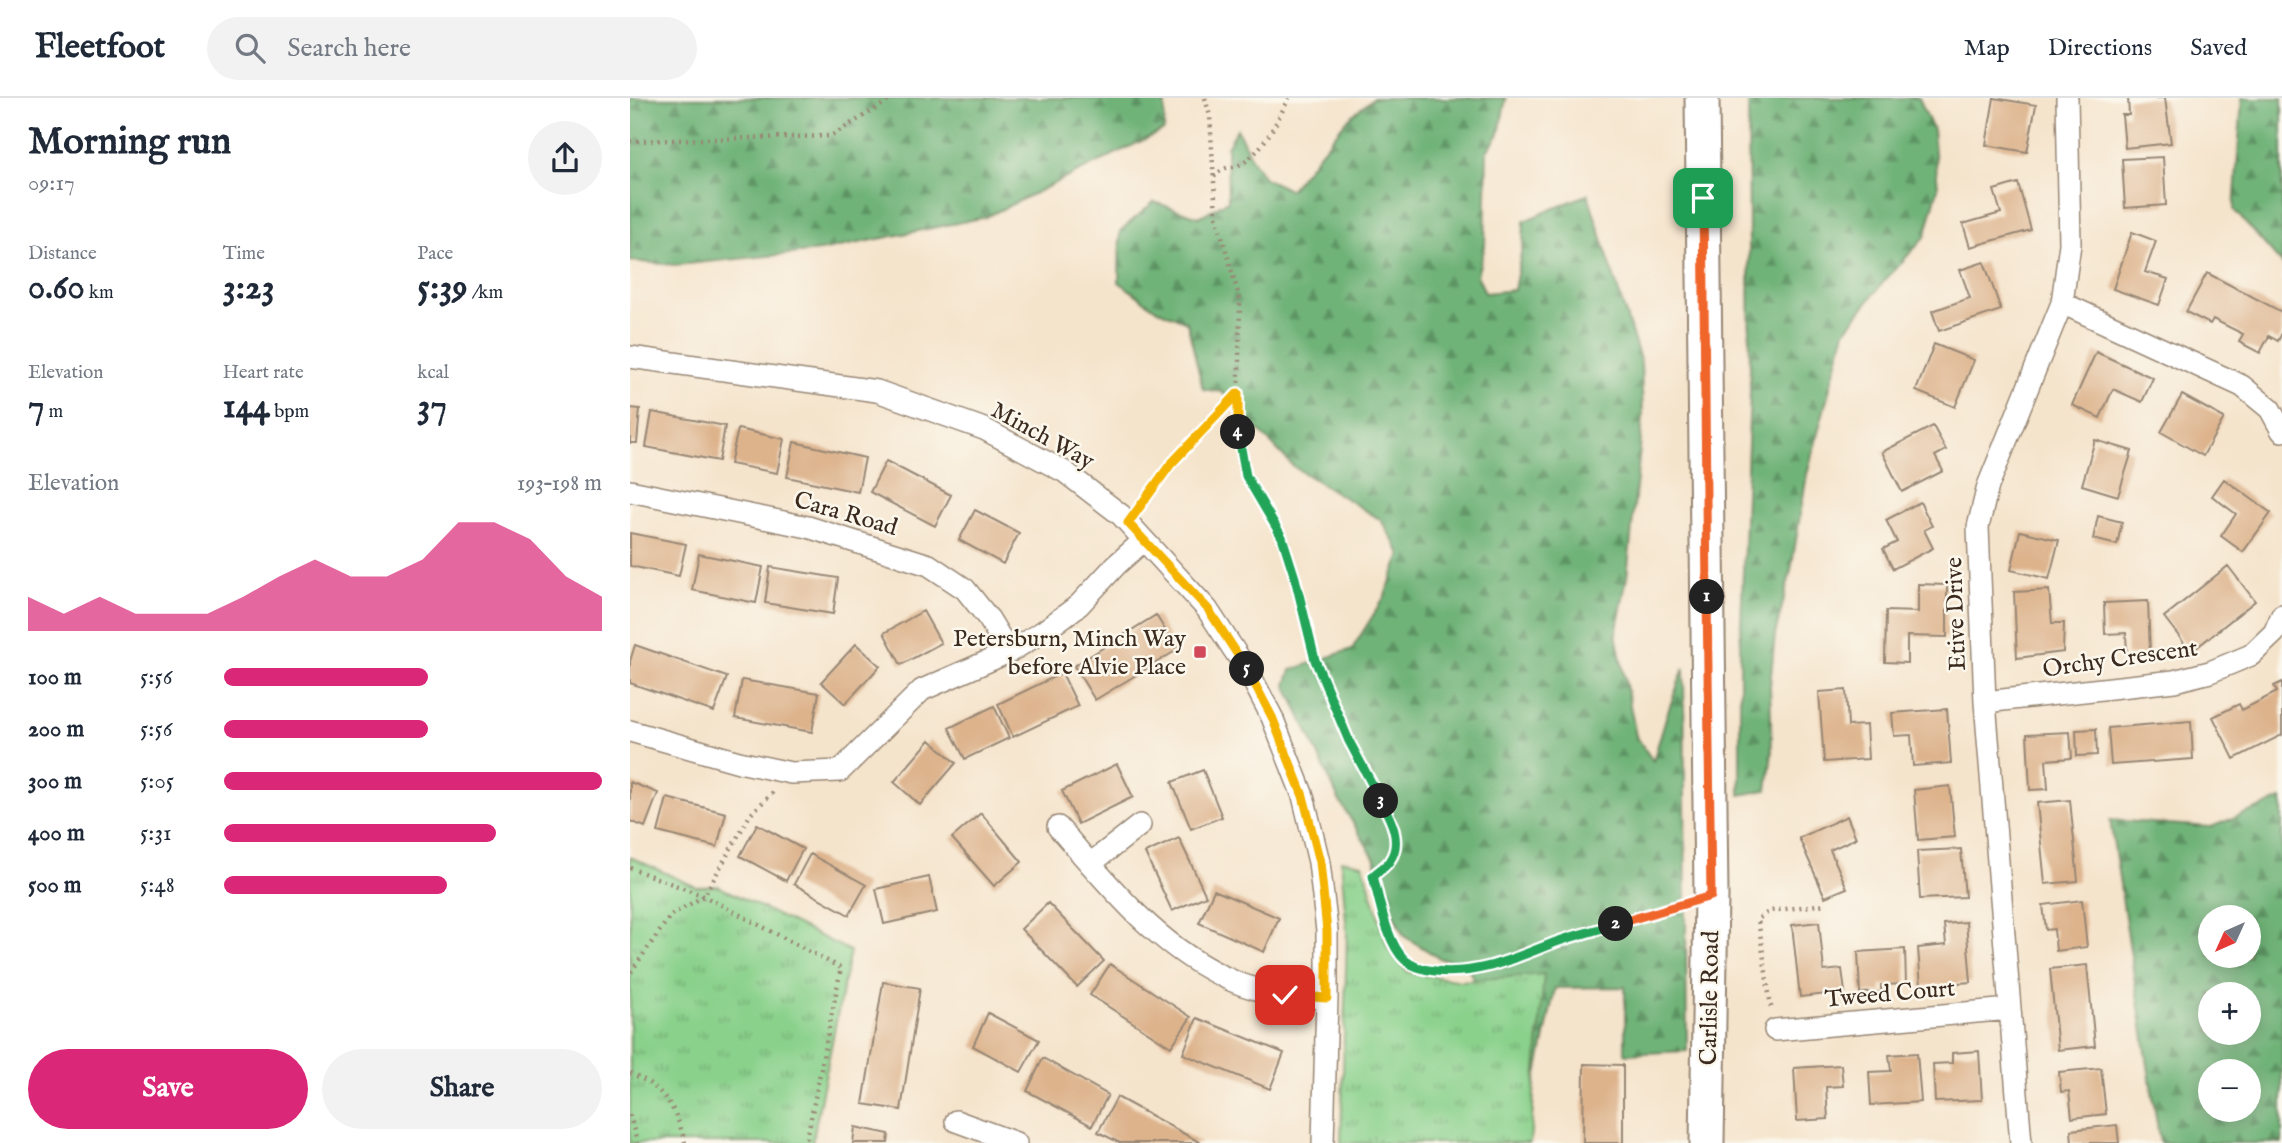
<!DOCTYPE html>
<html lang="en">
<head>
<meta charset="utf-8">
<style>
  body { margin:0; font-family:"IM FELL English",serif; background:#f2f2f3; color:#1f2937; height:100vh; display:flex; flex-direction:column; font-size:26px; white-space:nowrap }
  * { box-sizing:border-box; margin:0 }
  p { font-size:23px; color:#747a83 }
  .icon { flex:none; width:38px; height:38px; fill:none; stroke:currentColor; stroke-width:2; stroke-linecap:round; stroke-linejoin:round }
  .map { position:relative; flex:1; overflow:hidden }
  .drawer { display:flex; flex-direction:column; background:#fff; width:630px }
  .drawer>* { flex:none }
  .needle { width:46px; rotate:225deg }
  .controls { position:absolute; left:1568px; top:807px; display:grid; gap:14px }
  .controls a { display:grid; place-items:center; width:63px; height:63px; border-radius:50%; background:#fff; box-shadow:0 4px 18px #0003; font-size:35px }
  .pin { position:absolute; display:grid; place-items:center; width:60px; height:60px; color:#fff; margin:-30px; border-radius:14px; box-shadow:0 4px 10px #0006 }
  .km { position:absolute; width:35px; height:35px; margin:-18px; border-radius:50%; background:#222; color:#fff; font-size:19px; line-height:35px; text-align:center }
  .round { display:grid; place-items:center; flex:none; width:74px; height:74px; border-radius:37px; background:#f2f2f3 }
  .overview { display:flex; align-items:center; justify-content:space-between; height:119px; padding:0 28px }
  h1 { font-size:38px; font-weight:700; line-height:52px }
  .stats { display:grid; grid-template-columns:repeat(3,1fr); gap:10px; height:119px; padding:7px 28px }
  .stats div { display:grid; align-content:center }
  .stats b { font-size:35px; font-weight:700 }
  .stats small { font-size:19px; font-weight:400 }
  .stats p { font-size:19px }
  .chart { height:196px; padding:14px 28px }
  .chart p { display:flex; justify-content:space-between }
  .chart svg { width:100%; height:126px; margin-top:7px; fill:#db2777; opacity:.7 }
  .button { display:flex; gap:14px; margin-top:auto; padding:14px 28px }
  .button a { flex:1; height:80px; border-radius:42px; background:#db2777; color:#fff; font-size:28px; font-weight:700; line-height:80px; text-align:center }
  .button a+a { background:#f2f2f3; color:#1f2937 }
  ul { padding:0 28px; list-style:none; font-size:23px }
  li { display:grid; grid-template-columns:112px 84px 1fr; align-items:center; height:52px }
  li i { height:18px; border-radius:9px; background:#db2777 }
  header { display:flex; align-items:center; gap:42px; box-sizing:border-box; height:98px; padding:0 35px; background:#fff; border-bottom:2px solid #e0e1e3 }
  header strong { font-size:33px }
  nav { display:flex; gap:38px; margin-inline-start:auto; font-size:24px }
  .search { width:490px; height:63px; background:#f2f2f3; display:flex; align-items:center; gap:18px; box-sizing:border-box; padding:0 24px; border-radius:38px; color:#747a83; font-size:26px }
  main { display:flex; flex:1; min-height:0 }
  .map>svg:first-child { display:block }
  .forest { fill:url(#forest-firs); stroke:#556e4b; stroke-width:2; fill-rule:evenodd }
  .park { fill:url(#park-tufts); stroke:#627e55; stroke-width:2 }
  .building { fill:#ddb38c }
  .lines { fill:none; stroke-linecap:round; stroke-linejoin:round }
  .minor-casing { stroke:#988775; stroke-width:24 }
  .primary-casing { stroke:#988775; stroke-width:37 }
  .path { stroke:#988775; stroke-width:4.5; stroke-dasharray:2 5; stroke-linecap:butt }
  .minor { stroke:#fff; stroke-width:21 }
  .primary { stroke:#fff; stroke-width:33 }
  .split-1-casing { stroke:#fff; stroke-width:14 }
  .split-2-casing { stroke:#fff; stroke-width:14 }
  .split-3-casing { stroke:#fff; stroke-width:14 }
  .split-4-casing { stroke:#fff; stroke-width:14 }
  .split-5-casing { stroke:#fff; stroke-width:14 }
  .split-6-casing { stroke:#fff; stroke-width:14 }
  .split-1 { stroke:#f0652b; stroke-width:9 }
  .split-2 { stroke:#f0652b; stroke-width:9 }
  .split-3 { stroke:#22a559; stroke-width:9 }
  .split-4 { stroke:#22a559; stroke-width:9 }
  .split-5 { stroke:#f5b400; stroke-width:9 }
  .split-6 { stroke:#f5b400; stroke-width:9 }
  .poi-dot { fill:#d1495b; stroke:#fbf7ec; stroke-width:2.5 }
  .labels { text-anchor:middle; stroke-width:5; stroke-linejoin:round; paint-order:stroke }
  .street-label { font-size:24px; fill:#3b2a1e; stroke:#fbf7ec }
  .poi-label { font-size:24px; fill:#3b2a1e; stroke:#fbf7ec; text-anchor:end }
</style>
</head>
<body>
<header>
<strong>Fleetfoot</strong>
<div class="search"><svg class="icon" aria-label="search" viewBox="0 0 24 24"><circle cx="10" cy="10" r="6"/><path d="M15 15l6 6"/></svg>Search here</div>
<nav><a>Map</a><a>Directions</a><a>Saved</a></nav>
</header>
<main>
<section class="drawer">
<div class="overview"><div><h1>Morning run</h1><p>09:17</p></div><a class="round"><svg class="icon" aria-label="share" viewBox="0 0 24 24"><path d="M12 15V3M7 8l5-5 5 5M5 13v7h14v-7"/></svg></a></div>
<div class="stats">
<div><p>Distance</p><b>0.60<small> km</small></b></div>
<div><p>Time</p><b>3:23</b></div>
<div><p>Pace</p><b>5:39<small> /km</small></b></div>
</div>
<div class="stats">
<div><p>Elevation</p><b>7<small> m</small></b></div>
<div><p>Heart rate</p><b>144<small> bpm</small></b></div>
<div><p>kcal</p><b>37</b></div>
</div>
<div class="chart"><p><span>Elevation</span>193–198 m</p>
<svg viewBox="0 0 160 44" preserveAspectRatio="none"><path d="M0 44V32L10 38L20 32L30 38L40 38L50 38L60 32L70 25L80 19L90 25L100 25L110 19L120 6L130 6L140 12L150 25L160 32V44z"/></svg>
</div>
<ul>
<li><b>100 m</b>5:56<i style="width:54%"></i></li>
<li><b>200 m</b>5:56<i style="width:54%"></i></li>
<li><b>300 m</b>5:05<i style="width:100%"></i></li>
<li><b>400 m</b>5:31<i style="width:72%"></i></li>
<li><b>500 m</b>5:48<i style="width:59%"></i></li>
</ul>
<div class="button"><a>Save</a><a>Share</a></div>
</section>
<div class="map">
<svg width="1652" height="1045" viewBox="0 0 1652 1045">
  <defs>
    <pattern id="forest-firs" width="22" height="20" patternUnits="userSpaceOnUse" patternTransform="scale(1.75)"><rect width="22" height="20" fill="#6fb378"/><path d="M5 1l3.5 6h-7zM16 11l3.5 6h-7z" fill="#5c9262"/></pattern>
    <pattern id="park-tufts" width="24" height="20" patternUnits="userSpaceOnUse" patternTransform="scale(1.75)"><rect width="24" height="20" fill="#8ad18c"/><path d="M3 7l-1-3M5 7V3M7 7l1-3M15 17l-1-3M17 17v-4M19 17l1-3" fill="none" stroke="#72aa72"/></pattern>
  </defs>
  <rect width="100%" height="100%" fill="#fbf7ec"/>
  <filter id="ink" filterUnits="userSpaceOnUse"><feTurbulence type="fractalNoise" baseFrequency=".0143" numOctaves="2"/><feDisplacementMap in="SourceGraphic" scale="14" xChannelSelector="R" yChannelSelector="G"/><feConvolveMatrix kernelMatrix="1 2 1 2 8 2 1 2 1" color-interpolation-filters="sRGB"/></filter>
  <filter id="wash" filterUnits="userSpaceOnUse"><feTurbulence type="fractalNoise" baseFrequency=".00686" numOctaves="4" result="noise"/><feDisplacementMap in="SourceGraphic" scale="28" xChannelSelector="R" yChannelSelector="G"/><feGaussianBlur stdDeviation="1.57" result="paint"/><feColorMatrix in="noise" values="0 0 0 0 0 0 0 0 0 0 0 0 0 0 0 0 0 1.4 0 .05"/><feComposite in="paint" operator="in"/></filter>
  <g filter="url(#wash)">
    <rect width="100%" height="100%" fill="#f5e4cc"/>
    <path class="forest" d="M0,0H535L534,32L356,119L190,153L46,167L0,163Z
      M743,0H876L869,36L857,53L855,148L847,177L855,195L884,192L893,145L894,123L958,96L1011,265L1013,320L997,479L986,536L1006,638L1023,663L1037,616L1054,570L1057,953L995,956V889L925,890L896,1030L849,891L835,865L811,861L774,838L755,799L745,761L709,702L656,587L661,572L722,551L754,500L771,456L751,422L664,369L592,294L573,291L557,224L526,211L489,184L490,133L524,104L569,119L598,103L597,49L607,31L621,60L634,80L660,92L716,23Z
      M1118,0H1289L1303,32L1308,90L1295,139L1255,182L1215,233L1177,376L1161,472L1145,537L1140,588L1142,655L1137,692L1110,697V551L1120,294Z
      M1612,0H1652V166L1604,112Z
      M1652,701V1045H1530L1480,722L1581,729ZM1580,819H1619V858H1580ZM1581,896H1619V934H1580ZM1580,973H1619V1012H1580Z"/>
    <path class="park" d="M0,759L66,789L88,788L220,853L182,1045H0Z
      M711,762L733,766L758,850L777,874L831,883L914,876L900,1045H711L717,835Z"/>
    <g id="blocks">
      <path class="building" d="M1364,0L1406,7L1397,54L1356,47Z
        M1498,0H1535L1541,45L1495,50L1492,17H1499Z
        M1533,59L1536,107L1495,110L1492,61Z
        M1388,85L1401,132L1340,149L1333,126L1371,115L1364,92Z
        M1502,134L1526,143L1515,174L1538,181L1529,207L1483,191Z
        M1354,164L1371,212L1309,233L1302,213L1340,200L1330,172Z
        M1577,175L1652,214V235L1648,243L1639,238L1630,255L1609,244L1613,236L1583,221L1580,226L1556,214Z
        M1304,246L1344,262L1325,309L1286,293Z
        M1466,254L1523,280L1512,304L1483,291L1470,320L1442,307Z
        M1552,297L1594,320L1573,358L1531,334Z
        M0,310L10,311L7,345H0Z
        M22,314L95,328L89,363L16,349Z
        M1303,328L1316,352L1305,358L1313,373L1272,394L1252,354Z
        M108,331L154,341L147,375L100,366Z
        M1465,342L1502,353L1488,398L1452,387Z
        M164,344L235,360L228,394L157,379Z
        M256,363L321,397L305,428L240,394Z
        M1594,381L1641,415L1613,454L1591,438L1606,416L1582,398Z
        M1290,404L1302,428L1294,432L1303,450L1263,471L1253,451L1267,444L1256,422Z
        M345,412L389,435L373,466L329,442Z
        M1468,418L1492,424L1487,447L1463,441Z
        M1390,433L1429,442L1419,481L1381,472Z
        M0,435L56,446L49,478L0,468Z
        M69,456L133,469L126,505L62,492Z
        M1598,468L1625,503L1561,554L1534,519Z
        M140,469L208,480L203,516L135,505Z
        M1288,486L1317,487V539L1277,538V565L1255,564L1256,513L1288,514Z
        M1419,492L1422,525H1434L1433,554L1387,560L1384,494Z
        M1518,503L1520,556L1497,557L1496,535L1475,536L1474,505Z
        M293,513L311,545L271,567L254,535Z
        M526,517L547,552L465,602L444,568Z
        M226,546L250,568L215,606L191,584Z
        M5,547L97,579L84,614L0,585V563Z
        M432,575L448,608L383,639L368,606Z
        M112,582L189,595L182,634L105,620Z
        M1652,584V637L1604,661L1583,619L1609,606L1612,612L1647,594L1644,588Z
        M1216,592L1218,628L1236,627L1238,661L1194,664L1189,594Z
        M364,608L379,640L335,661L319,630Z
        M1317,611L1321,665L1283,668L1281,637L1264,638L1262,615Z
        M1561,623L1563,661L1481,667L1478,630Z
        M1466,631L1467,657L1447,658L1446,632Z
        M1440,634L1442,660L1416,662L1418,691L1400,692L1397,636Z
        M300,642L326,665L290,707L264,684Z
        M487,666L503,699L448,726L432,693Z
        M573,672L592,719L561,731L542,684Z
        M0,684L28,695L15,729L0,723Z
        M1320,688L1325,739L1288,742L1284,692Z
        M37,700L96,715L87,749L28,734Z
        M1440,702L1448,783L1415,786L1407,705Z
        M351,715L392,764L364,788L322,740Z
        M1217,718L1226,740L1200,752L1217,790L1195,799L1169,740Z
        M127,726L173,751L156,783L110,758Z
        M549,740L576,798L542,813L515,755Z
        M1331,751L1335,799L1290,801L1287,753Z
        M180,756L236,787L219,817L164,786Z
        M299,779L307,814L254,826L246,791Z
        M584,792L649,820L634,854L569,825Z
        M1452,802L1457,849L1426,853L1424,831L1416,832L1413,807Z
        M418,805L474,863L447,889L391,831Z
        M1189,824L1194,873L1212,871L1215,894L1170,899L1162,827Z
        M1336,824L1341,884L1291,888L1288,850L1316,847L1314,826Z
        M1275,851L1276,886L1251,887V894L1230,895L1228,854Z
        M480,866L561,919L541,949L460,897Z
        M1457,867L1465,948L1428,952L1420,871Z
        M253,884L290,890L271,1012L233,1006Z
        M358,915L409,942L391,974L343,948Z
        M567,920L654,955L640,991L553,956Z
        M1349,953L1352,1002L1305,1004L1303,966L1322,965V955Z
        M1287,955L1291,1004L1241,1007L1239,974L1261,973L1259,957Z
        M413,960L478,997L462,1028L397,993Z
        M954,966L993,967V1045H953Z
        M1211,967L1213,988L1196,989L1198,1021L1167,1023L1164,970Z
        M1471,970L1476,1016L1442,1020L1439,993L1431,994L1429,974Z
        M487,999L571,1045H490L468,1034Z
        M1487,1027L1489,1045H1442L1441,1032Z
        M225,1029L259,1036L258,1045H223Z"/>
    </g>
  </g>
  <g filter="url(#ink)">
    <use href="#blocks" fill-opacity="0" stroke="#988775" stroke-width="2"/>
    <g class="lines">
      <defs>
        <path id="minor" d="M1432,205L1612,288L1640,311L1652,333
          M0,259L247,293L354,331L435,374L491,417L577,511L619,575L642,619L673,698L689,764L697,833V900L693,1045
          M0,393L178,429L299,467L335,491L359,521L379,554
          M1355,604L1544,583L1580,574L1621,557L1644,535L1652,517
          M0,633L109,664L161,675L210,673L292,592L379,554L414,533L449,507L486,467L513,443
          M428,729C481,789 527,850 603,883C632,896 666,898 697,900
          M460,766L510,727
          M1145,932L1380,911
          M326,1023L386,1045
          M1391,1045L1355,604L1348,429L1358,388L1432,205L1440,146L1437,0"/>
        <path id="primary" d="M1072,0L1081,798L1077,1045"/>
      </defs>
      <use href="#minor" class="minor-casing"/>
      <use href="#primary" class="primary-casing"/>
      <path class="path" d="M575,0L580,18L586,118L610,202L608,330L616,378L652,439L665,480L685,562L719,643L762,723L766,744L760,762L743,778C749,801 757,847 775,862C783,869 796,872 806,873C851,878 888,858 929,843C970,829 1012,819 1054,806
        M0,43L201,38L263,0
        M584,79C598,64 601,73 613,65C635,50 647,23 659,0
        M512,405L540,367L608,296
        M0,770L74,798L211,870L176,1045
        M1,874L41,817L74,798L120,717L144,693
        M1141,909L1128,821L1140,813L1196,806
        M0,975C35,990 46,1010 55,1045
        M0,1017L7,1045"/>
      <use href="#minor" class="minor"/>
      <use href="#primary" class="primary"/>
    </g>
  </g>
  <g class="lines" filter="url(#ink)">
    <defs>
      <path id="split-1" d="M1073,100L1077,499"/>
      <path id="split-2" d="M986,826L1081,798L1077,499"/>
      <path id="split-3" d="M751,703C760,720 773,743 760,762C757,768 748,773 743,778C749,801 757,846 775,862C783,869 796,872 805,873C851,878 888,858 929,843C947,837 967,832 986,826"/>
      <path id="split-4" d="M608,334L616,378L652,439L665,480L685,562L719,643L751,703"/>
      <path id="split-5" d="M608,334V295L540,367L498,425L578,511L617,571"/>
      <path id="split-6" d="M617,571L642,619L673,698L690,764L697,833V900L655,897"/>
    </defs>
    <use href="#split-1" class="split-1-casing"/>
    <use href="#split-2" class="split-2-casing"/>
    <use href="#split-3" class="split-3-casing"/>
    <use href="#split-4" class="split-4-casing"/>
    <use href="#split-5" class="split-5-casing"/>
    <use href="#split-6" class="split-6-casing"/>
    <use href="#split-1" class="split-1"/>
    <use href="#split-2" class="split-2"/>
    <use href="#split-3" class="split-3"/>
    <use href="#split-4" class="split-4"/>
    <use href="#split-5" class="split-5"/>
    <use href="#split-6" class="split-6"/>
  </g>
  <rect class="poi-dot" x="563" y="547" width="14" height="14" rx="3.5"/>
  <g class="labels">
    <g class="street-label">
      <text transform="translate(413 337) rotate(29)" y="8">Minch Way</text>
      <text transform="translate(216 415) rotate(16)" y="8">Cara Road</text>
      <text transform="translate(1325 516) rotate(-92)" y="8">Etive Drive</text>
      <text transform="translate(1490 560) rotate(-8)" y="8">Orchy Crescent</text>
      <text transform="translate(1260 895) rotate(-5)" y="8">Tweed Court</text>
      <text transform="translate(1079 900) rotate(-89)" y="8">Carlisle Road</text>
    </g>
    <g class="poi-label">
      <text x="556" y="548">Petersburn, Minch Way<tspan x="556" dy="28">before Alvie Place</tspan></text>
    </g>
  </g>
</svg>
<div class="controls">
<a><svg class="needle" viewBox="-14 -14 28 28"><path d="M0-13l5 13h-10z" fill="#e53935"/><path d="M0 13l5-13h-10z" fill="#747a83"/></svg></a>
<a>+</a>
<a>−</a>
</div>
<div class="pin" style="left:1073px;top:100px;background:#1e9e55"><svg class="icon" aria-label="arrive" viewBox="0 0 24 24"><path d="M6 21V4h12l-3 4 3 4H6"/></svg></div>
<div class="pin" style="left:655px;top:897px;background:#d93025"><svg class="icon" aria-label="check" viewBox="0 0 24 24"><path d="M5 12l5 5 9-10"/></svg></div>
<b class="km" style="left:1077px;top:499px">1</b>
<b class="km" style="left:986px;top:826px">2</b>
<b class="km" style="left:751px;top:703px">3</b>
<b class="km" style="left:608px;top:334px">4</b>
<b class="km" style="left:617px;top:571px">5</b>
</div>
</main>
</body>
</html>
